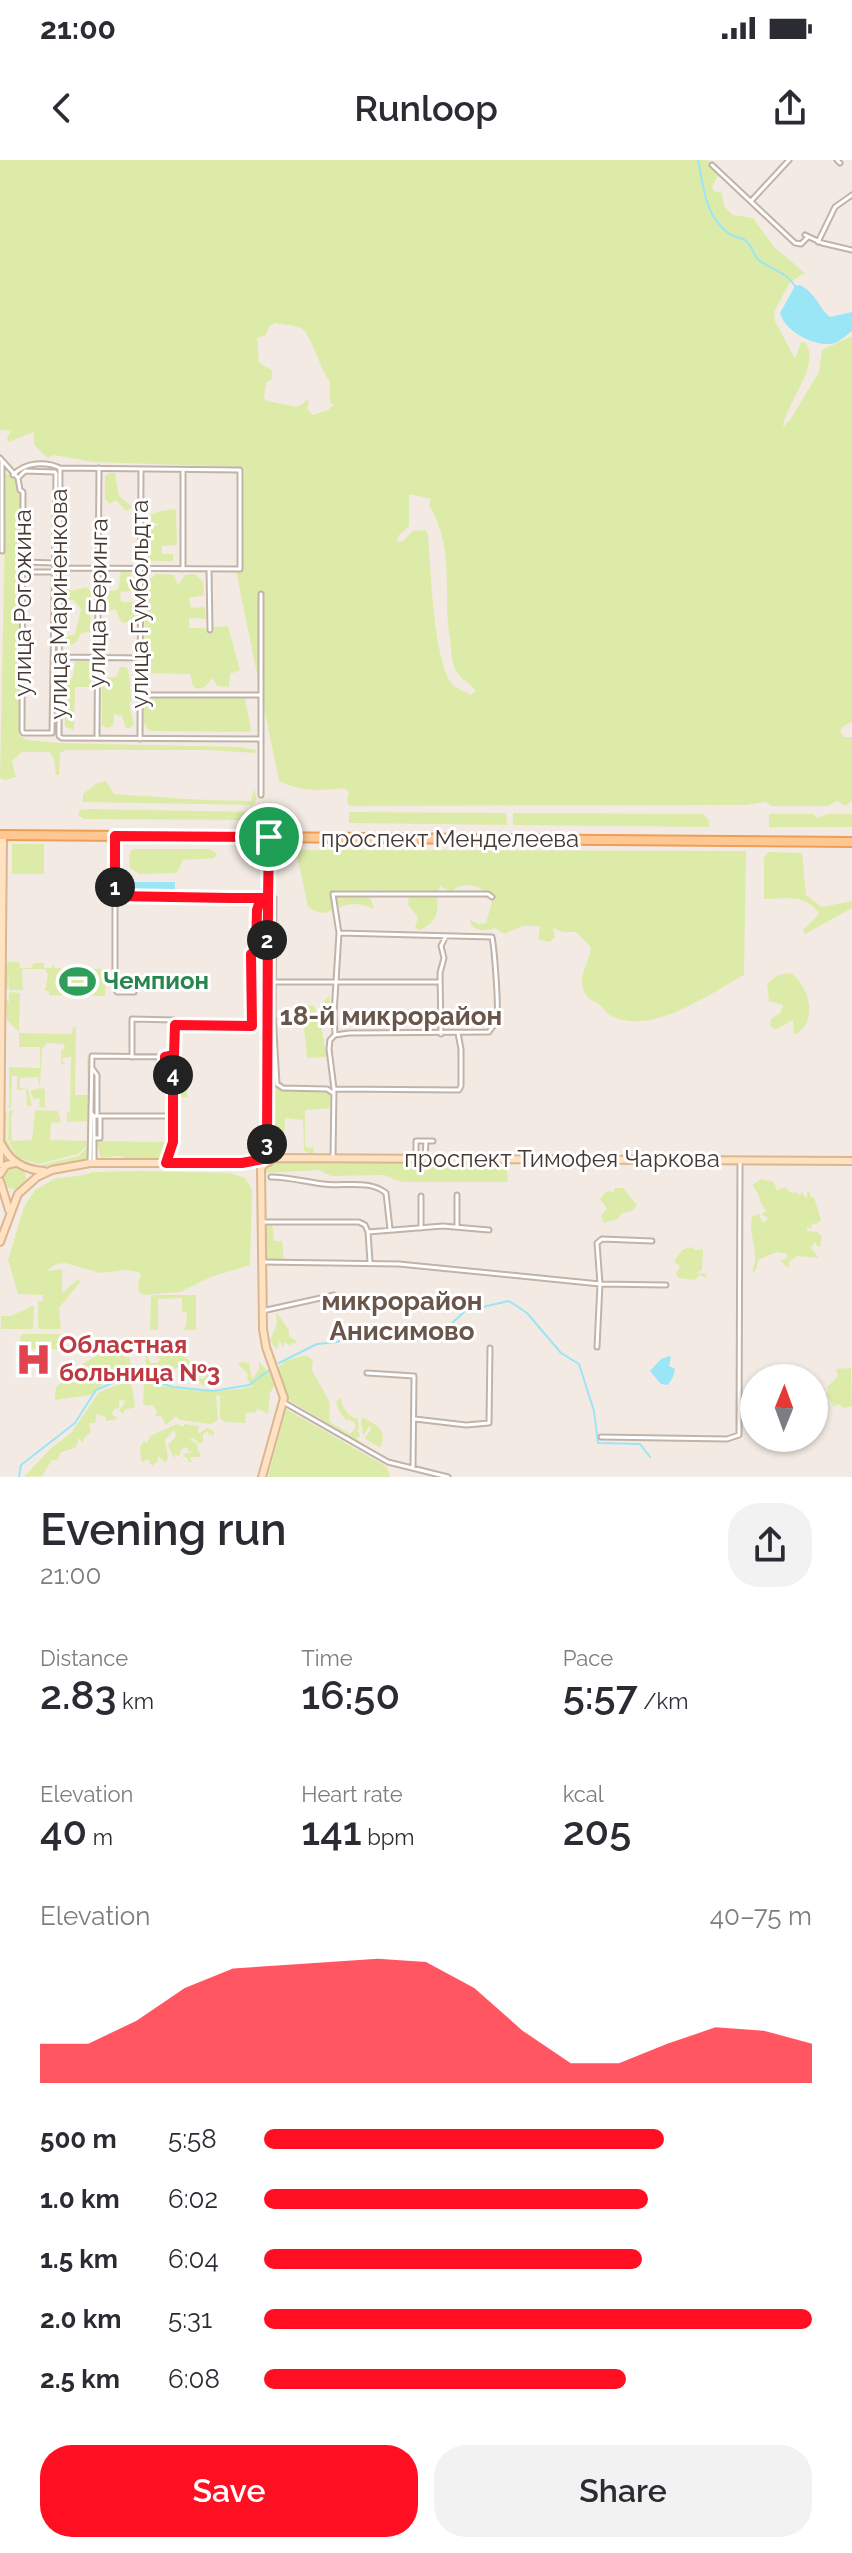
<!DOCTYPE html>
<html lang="en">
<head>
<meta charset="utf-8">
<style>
  body { margin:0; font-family:Raleway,sans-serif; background:#f2f2f3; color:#2b2b33; height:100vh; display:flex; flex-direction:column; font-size:30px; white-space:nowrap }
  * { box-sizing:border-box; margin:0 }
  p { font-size:26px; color:#7c7c81 }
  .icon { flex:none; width:44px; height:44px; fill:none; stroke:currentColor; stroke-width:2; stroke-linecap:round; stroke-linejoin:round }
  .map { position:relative; height:1317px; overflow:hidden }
  .drawer { display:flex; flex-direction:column; background:#fff; flex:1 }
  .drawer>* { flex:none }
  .needle { width:52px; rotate:1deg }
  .buttons { position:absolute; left:740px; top:1204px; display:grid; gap:16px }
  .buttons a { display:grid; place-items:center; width:88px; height:88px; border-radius:50%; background:#fff; box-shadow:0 2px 6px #0004; font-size:40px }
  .pin { position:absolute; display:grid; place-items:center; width:68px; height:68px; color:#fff; margin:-34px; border:4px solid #fff; border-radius:50%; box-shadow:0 2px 8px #0007 }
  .km { position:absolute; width:40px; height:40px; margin:-20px; border-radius:50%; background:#222; color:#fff; font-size:22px; line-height:40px; text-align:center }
  .round { display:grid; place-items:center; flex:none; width:84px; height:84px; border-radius:32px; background:#f2f2f3 }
  .headline { display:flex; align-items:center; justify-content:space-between; height:136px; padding:0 40px }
  h1 { font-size:44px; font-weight:600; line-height:60px }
  .metrics { display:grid; grid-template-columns:repeat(3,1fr); gap:12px; height:136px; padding:8px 40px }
  .metrics div { display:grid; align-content:center }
  .metrics b { font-size:40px; font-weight:600 }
  .metrics small { font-size:22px; font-weight:400 }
  .metrics p { font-size:22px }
  .chart { height:224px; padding:16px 40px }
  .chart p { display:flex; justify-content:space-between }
  .chart svg { width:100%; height:144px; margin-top:8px; fill:#ff0f21; opacity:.7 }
  .primary-button { display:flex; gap:16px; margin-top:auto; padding:16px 40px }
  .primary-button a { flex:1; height:92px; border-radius:32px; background:#ff0f21; color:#fff; font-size:32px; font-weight:600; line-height:92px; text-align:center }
  .primary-button a+a { background:#f2f2f3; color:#2b2b33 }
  ul { padding:0 40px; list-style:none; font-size:26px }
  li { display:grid; grid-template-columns:128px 96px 1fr; align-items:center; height:60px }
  li i { height:20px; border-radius:10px; background:#ff0f21 }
  .status { display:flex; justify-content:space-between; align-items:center; height:56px; padding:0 40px; background:#fff; direction:ltr }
  .status svg { height:22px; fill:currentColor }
  header { display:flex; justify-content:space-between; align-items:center; height:104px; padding:0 40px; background:#fff; font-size:36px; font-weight:600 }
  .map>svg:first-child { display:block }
  .green { fill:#dceca8; fill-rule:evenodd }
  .water { fill:#9ae5f6 }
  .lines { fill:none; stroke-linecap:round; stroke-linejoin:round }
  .stream { stroke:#9ae5f6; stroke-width:2 }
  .street-casing { stroke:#c2b3a8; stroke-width:7 }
  .secondary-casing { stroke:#dbb691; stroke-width:10 }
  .primary-casing { stroke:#ed9e57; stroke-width:12 }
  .street { stroke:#fff; stroke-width:3 }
  .secondary { stroke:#ffe2c2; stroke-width:6 }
  .primary { stroke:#ffc791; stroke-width:8 }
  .route-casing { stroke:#fff; stroke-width:16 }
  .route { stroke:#ff0f21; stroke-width:10 }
  .labels { text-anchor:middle; stroke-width:6; stroke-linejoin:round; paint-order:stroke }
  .street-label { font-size:24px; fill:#463a33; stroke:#fff }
  .leisure-label { font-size:24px; font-weight:bold; fill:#27864d; stroke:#fff; text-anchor:start }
  .health-label { font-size:24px; font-weight:bold; fill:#be3a42; stroke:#fff; text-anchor:start }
  .neighbourhood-label { font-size:26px; font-weight:bold; fill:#695549; stroke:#fff }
</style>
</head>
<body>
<div class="status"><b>21:00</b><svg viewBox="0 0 49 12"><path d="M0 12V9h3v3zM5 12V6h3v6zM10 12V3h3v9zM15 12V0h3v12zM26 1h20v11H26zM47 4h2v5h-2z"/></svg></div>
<header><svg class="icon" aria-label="back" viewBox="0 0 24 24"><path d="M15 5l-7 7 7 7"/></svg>Runloop<svg class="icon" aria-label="share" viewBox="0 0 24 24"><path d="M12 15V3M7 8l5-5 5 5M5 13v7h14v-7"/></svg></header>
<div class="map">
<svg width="852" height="1317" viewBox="0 0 852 1317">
  <rect width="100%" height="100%" fill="#f3ebe3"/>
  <path class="green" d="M0,0H708L719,13L712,28L714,31L722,33L724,46L733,55L753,58L774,87L805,113L790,122L774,152L775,161L794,197H796L801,182L806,183C820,209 787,240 783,267L790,260L819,212L822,190L852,176V562L842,567L840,571L844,577H852V641L845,646L837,641L828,646H771L766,642L745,645L349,646L347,640L349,632L344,628C320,631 301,632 279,621L236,411L243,410L244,307L93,302L54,295L48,298L34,285V272L9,282L7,278L11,271L0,270ZM276,163C284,165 296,165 302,169C311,174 320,209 330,222V242L334,245L328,250L313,255L307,249L309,239L297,247L267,241L264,238L266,223L272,219V210L259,203L257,178L266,175L269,166ZM409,334L431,339L429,345C456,392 442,429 450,479C451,488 451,500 455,509C460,520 470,522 476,531L471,535C466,532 458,529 454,526C433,506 431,406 428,375L425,370L413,371L403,381L396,382L399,375L409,366Z
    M6,313L22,325L19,576L28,580L58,583L240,587L256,590L255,593L209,590H66L60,593L59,615H56L54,599L50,592H22L12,601L16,617L5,620L0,618Z
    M109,313H115L119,336L133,347L126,351L116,340L110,344L105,339V316Z
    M176,349L177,385L162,386V394H173V401H148L145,399V370L160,364L146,363L145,357L160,351Z
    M121,411L131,413L132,431L120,432L121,442H134L135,461L122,463L115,449L105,453L106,431L118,430Z
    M156,414L174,415L178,425L185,415L195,414L203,422L204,435L189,438L191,448L205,447L206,459L189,458V468H204L211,473L215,471L213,467L228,466L240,510L230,514L229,527L217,526L213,518L205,527L197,529L193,526L190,514L144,513L145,424Z
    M63,426L71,431L86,427L91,431L90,472L81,473C78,481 75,486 66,485L64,478L75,474L81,449L73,440L64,441L61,429Z
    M76,500L91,501V527H75L74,570L65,567L64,520L72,519Z
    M120,507H127C131,518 129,529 132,540L129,544L134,564L130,568H126L122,556L114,554L113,566L106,568L102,565V518L116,517Z
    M144,538H245L251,570L249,572L149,571L144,563Z
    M106,621L114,634C160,637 205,641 251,641L254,628L257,639L253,645L83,642V634L97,623Z
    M90,649L259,652L270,656L269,659L258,660L84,659L78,655L80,650Z
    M349,652L506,653L507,665L349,663Z
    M513,653L703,654L709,660V667L513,665Z
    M769,654H814L816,658L828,654H852V667H769Z
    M12,684H44V714H12Z
    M137,689H210L217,694L214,698L183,700L177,713L139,714L130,708L129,697L131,690Z
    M296,690L746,691L744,815C709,834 648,879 608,854C605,852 603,847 600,845C593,840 586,839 583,829C578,814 590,801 591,787L576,772H563L553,768L555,777L549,782L538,779L540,766H523L504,774L495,768C485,771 480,772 471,765L470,760L479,764L486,763L493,738C483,727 465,719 451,732L440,726C432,744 447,757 420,770L415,768L418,757L408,745L409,732L390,735L384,730L368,731L365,734L371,739L374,749C366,746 356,742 347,745C330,749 326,759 308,747Z
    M768,692L802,693L806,735L822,747L852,741V748L805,774L803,770L819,754C806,733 786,739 764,739V698Z
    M7,802H19L20,808H32L33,803H44V808H52V804L55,808L106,809L105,836L49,835V831H45L48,814L45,809H22L23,830H9V814L8,830L5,828Z
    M791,813C810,827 819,863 794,875L793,860L775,870L770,866L771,859L780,853L783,845L769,841L767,824L770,821L778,815Z
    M140,815L147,821H186L191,827H126Z
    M9,832L20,833L19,873L72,874L73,867H76L75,935H88L87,898H90V983L78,994L38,1004L19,998L37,1006L79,996L89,985L88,999C59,1003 22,1020 4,985V954L7,951L6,979L17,996L8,979L9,950L14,951L11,957L12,981L32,980L35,950L58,951L61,962L51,963L50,980L89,981V961L67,962V946L68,953L70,952L71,897L62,898L65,904H61V890L65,889L64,884L47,883L42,889L40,928L45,929V947H51L39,948L40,939L35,938V942L30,931L40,928L38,917L20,918V928L28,929L32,946H27L26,930H17V916H12L11,948H9V907L40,908V887H19V872L7,860L6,839H8L9,846Z
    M329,836L333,871L328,862L321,867L327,897L307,898L304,867L307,845L314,846L318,859L325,850L324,841Z
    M169,898L171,901L187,900V937H174V903H171L170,906L166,900Z
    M275,927L323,929L333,935V948L305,950V987L314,988L313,994L304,991L303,960L285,958L284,978L278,993H274L271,990L269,959L275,953Z
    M169,980L170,985L163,999L125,998L119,996L101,998L96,981L169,982Z
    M271,1001L467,1002L469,1005L501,1002L507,1010L508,1022H402L384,1015L331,1016L319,1010L264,1013L265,1007Z
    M2 1017a12 12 0 1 1 24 0a12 12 0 1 1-24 0Z
    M138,1011L230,1013L245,1018L252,1030L250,1105L211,1117L180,1132L145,1135C135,1132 138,1123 141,1115L138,1112L126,1110L100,1113L65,1103L56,1104L47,1111L62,1109V1133L77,1120L81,1121L59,1148L61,1169H40L38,1167V1141H43V1135L18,1134L8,1100L24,1047L35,1030L56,1018L79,1016L94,1012Z
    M762,1019L774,1022L777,1031L785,1027L790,1032L798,1033L799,1036L802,1032L806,1039L808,1030L812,1038L814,1037L821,1060L816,1064L812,1063L811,1069L807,1067V1071L818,1072L822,1077L820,1087L817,1086L815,1082L811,1088L819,1098L797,1096L789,1102V1109L780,1100L787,1098V1094L777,1092L758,1100L757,1108L753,1113C752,1106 756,1102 755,1095C754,1081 749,1070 752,1056L759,1054L763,1063L768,1058L761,1054L767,1051C758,1044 761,1034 753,1027V1024Z
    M615,1028H623L637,1045L632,1051L622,1053L617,1059L604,1063L601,1056L607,1049L600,1039L607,1031L614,1032Z
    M272,1062L274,1081H282L284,1101L264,1099L265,1064Z
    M691,1087L695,1090L703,1089L702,1110L695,1114L705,1113L707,1118L700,1115L695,1120L678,1118L676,1113L680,1107L674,1101L682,1090Z
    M151,1135H196V1170H183L186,1166L187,1153L182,1151V1138L158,1139V1170H150Z
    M32,1146L34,1147L33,1169H1V1156H11Z
    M276,1152L289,1170V1176L296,1181L295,1184L291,1183L290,1186L285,1182L283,1187L279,1180L277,1190L270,1181L277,1164Z
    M23,1174H60L59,1189H22L20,1176Z
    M104,1191L130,1198L131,1216L116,1218L102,1225L90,1235L55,1240L56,1227L68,1217L69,1212Z
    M152,1192H170L175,1196L180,1194C190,1202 196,1201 195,1216L203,1219L207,1214V1202L212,1225L209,1221L204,1226L199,1222H191L186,1214L183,1216L177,1208L165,1216L147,1215L145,1194L151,1203H157L160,1199Z
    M306,1195L313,1200L312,1210C318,1222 324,1230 329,1241C331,1247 328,1255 330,1262L350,1274L355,1268V1263L348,1259L347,1261L340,1253L336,1242L340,1237C342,1247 349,1259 358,1258L359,1269H357L360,1276L356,1278L367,1287L290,1241L278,1208L285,1201Z
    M242,1202L249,1203L252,1219L259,1209V1202L269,1213L275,1225L270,1233L268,1254L257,1248L256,1252L245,1253L246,1263L225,1262L220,1258V1235L216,1236L218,1260L211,1264L180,1260L176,1256L166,1265L161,1256H155L157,1252L152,1244L150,1246L143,1244L144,1221C182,1233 214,1233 252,1227L247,1219L248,1214L238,1204Z
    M851,1208L852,1246L844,1248L838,1244L834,1247L827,1235L828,1226L838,1216L836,1209Z
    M131,1220L135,1247L125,1250L123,1254L119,1250L126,1241L119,1240V1248L114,1249L112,1254L118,1259L106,1261V1257L97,1254L95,1263H89L91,1272L84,1278L83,1284L79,1278L76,1287L60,1293L58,1300H52L42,1316L24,1317L50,1289L72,1272L99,1232Z
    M286,1249L387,1307L390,1317H268Z
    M364,1258C378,1265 388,1271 380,1288L364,1278L371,1270L370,1265L363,1276L361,1259Z
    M177,1264L184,1267V1264L199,1266L198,1274L207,1268L214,1271L213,1278L211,1273L209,1277L208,1271L203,1274V1281L200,1284L194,1278L190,1279V1281L192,1279L193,1282L197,1283L198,1292L201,1293L199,1297H190L192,1302L189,1303L187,1297H182L186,1293H191L192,1290L190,1292L186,1287L182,1289L179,1296L175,1294L174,1299L168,1285L176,1276L174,1270L165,1280L168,1298L165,1303L158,1296V1301L152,1306L148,1299L143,1302L141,1301L140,1287L144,1281L147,1283L150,1276Z"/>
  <path class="water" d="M799,125C815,131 818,147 830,157L852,152V171C845,176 838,184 829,184C811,185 784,170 780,153L795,126Z
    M125,722H175V732H125Z
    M669,1196L671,1197L669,1206L675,1209L673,1217L668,1225L661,1224L650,1211L661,1199Z"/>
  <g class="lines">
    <path class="stream" d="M698,0C704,27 704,54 728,73C733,77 741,77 746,81C752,85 753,96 760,101C773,110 786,112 795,126
      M279,1203L317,1184L337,1182L361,1172H373L414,1181L427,1178L450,1165L465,1151L509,1141L527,1153L561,1193L579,1204L594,1251L598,1283L640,1284L650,1297
      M19,1317L21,1305L75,1263L96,1230L117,1221L143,1218L173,1227L213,1231L249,1225L271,1209"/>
    <defs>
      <path id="street" d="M837,0L840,3
        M712,5L795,83L801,84L808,77
        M752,40L789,0
        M805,75L822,83L852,90
        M818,82L835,47L852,35
        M0,298L18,318
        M60,308L59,576L62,578L261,579
        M25,311L55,312L56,314L52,573H23L22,570L23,332L20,330L18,318Z
        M13,315C25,302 46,301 60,308L240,310V409L60,408
        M2,391V301
        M23,402L55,403
        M183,409V310
        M209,409L210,470
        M23,412H55
        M60,497L140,498
        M141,535H261
        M97,576L99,308
        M140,579L141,310
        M261,635V434
        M115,676V828L117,832H134
        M116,736L268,738
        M274,738L273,854L277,924L283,928L327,929L333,933
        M273,822H440
        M441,874L440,813L444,798L441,786L446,776
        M335,875L349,873L489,872C491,868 495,865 496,862C500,854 494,787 492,777L339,773
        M132,897V859L174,860L175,865L252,866L251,794L256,791L257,750L261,738
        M165,897V905L173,913V982L166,1003
        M92,908L97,915V954
        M334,929L459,930L461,926V889L458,873
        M91,953L94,956H171
        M94,978H100V956
        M416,996V981H433
        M333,997L334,929L329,889L330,880L335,875L334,854L339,773L333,734H488L492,737
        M425,997L426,981
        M90,1003L92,896L173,897L175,865
        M94,1003V956
        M271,1017C289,1017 305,1022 323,1024C344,1027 369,1019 386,1033L390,1069
        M262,1062H359L365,1065L368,1072L443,1066L489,1070
        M457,1067V1035
        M421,1068V1036
        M368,1072L370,1102
        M263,1102L399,1104L600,1124L666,1125
        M262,1151L334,1135
        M597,1187L600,1124L597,1083L602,1079L652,1081
        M367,1213L414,1216L413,1308
        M283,1242L388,1302L448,1317
        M415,1259L466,1265L489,1263L490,1188
        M601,1277L727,1279L739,1275L740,1000"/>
      <path id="secondary" d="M2,985C10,1002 26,1010 44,1011
        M263,999V994L267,992L269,677
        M0,1004L3,675
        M0,1014L6,1005L15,1003
        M0,1021L9,1050
        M0,1082L18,1034L37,1017L52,1010L90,1003H234L263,999L269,1002L273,998L852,1001
        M262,1317L284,1238L266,1187L263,1169L261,1008L266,1002"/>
      <path id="primary" d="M0,675L852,682"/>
    </defs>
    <use href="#street" class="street-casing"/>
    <use href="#secondary" class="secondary-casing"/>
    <use href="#primary" class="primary-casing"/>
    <use href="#street" class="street"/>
    <use href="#secondary" class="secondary"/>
    <use href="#primary" class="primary"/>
  </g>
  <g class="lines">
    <defs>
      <path id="route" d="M269,677L115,676V736L230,738C243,738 255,738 268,738L267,992L263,994V999L242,1003H166L173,982V913L165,905V897L174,895L175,865L252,866L251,794L256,791L257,750L261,738H268L269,677"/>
    </defs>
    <use href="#route" class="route-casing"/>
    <use href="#route" class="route"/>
  </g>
  <defs>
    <symbol id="stadium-bare" viewBox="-9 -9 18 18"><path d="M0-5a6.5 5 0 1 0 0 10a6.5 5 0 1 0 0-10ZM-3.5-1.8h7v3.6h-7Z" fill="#2e9e5b" stroke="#fff" stroke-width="2.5" paint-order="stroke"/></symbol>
    <symbol id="hospital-bare" viewBox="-9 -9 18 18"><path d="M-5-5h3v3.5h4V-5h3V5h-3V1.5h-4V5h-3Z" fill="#e0444e" stroke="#fff" stroke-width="2.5" paint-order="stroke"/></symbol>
  </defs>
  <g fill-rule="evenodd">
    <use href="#stadium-bare" x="52" y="796" width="51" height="51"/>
    <use href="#hospital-bare" x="8" y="1174" width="51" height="51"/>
  </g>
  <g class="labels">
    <g class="street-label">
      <text transform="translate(23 443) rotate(-90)" y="8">улица Рогожина</text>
      <text transform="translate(98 443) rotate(-89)" y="8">улица Беринга</text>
      <text transform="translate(59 444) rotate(-90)" y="8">улица Мариненкова</text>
      <text transform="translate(140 444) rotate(-90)" y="8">улица Гумбольдта</text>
      <text x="450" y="687">проспект Менделеева</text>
      <text x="562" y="1007">проспект Тимофея Чаркова</text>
    </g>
    <g class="leisure-label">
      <text x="103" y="829">Чемпион</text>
    </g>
    <g class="health-label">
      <text x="59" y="1193">Областная<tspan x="59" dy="28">больница №3</tspan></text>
    </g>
    <g class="neighbourhood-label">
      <text x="391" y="865">18-й микрорайон</text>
      <text x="402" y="1150">микрорайон<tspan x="402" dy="30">Анисимово</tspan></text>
    </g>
  </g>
</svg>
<div class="buttons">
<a><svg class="needle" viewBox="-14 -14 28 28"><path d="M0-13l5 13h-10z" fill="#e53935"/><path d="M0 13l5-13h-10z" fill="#7c7c81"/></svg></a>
</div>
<div class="pin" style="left:269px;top:677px;background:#1e9e55"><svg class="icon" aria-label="arrive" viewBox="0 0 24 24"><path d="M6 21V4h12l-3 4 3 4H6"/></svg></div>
<b class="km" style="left:115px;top:727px">1</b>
<b class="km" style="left:267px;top:780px">2</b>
<b class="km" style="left:267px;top:984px">3</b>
<b class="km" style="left:173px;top:915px">4</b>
</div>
<section class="drawer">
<div class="headline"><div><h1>Evening run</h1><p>21:00</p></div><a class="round"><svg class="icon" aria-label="share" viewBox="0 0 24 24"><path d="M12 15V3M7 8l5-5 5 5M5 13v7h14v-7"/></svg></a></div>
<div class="metrics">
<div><p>Distance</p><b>2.83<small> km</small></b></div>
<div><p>Time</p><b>16:50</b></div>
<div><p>Pace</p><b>5:57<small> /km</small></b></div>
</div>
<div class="metrics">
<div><p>Elevation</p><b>40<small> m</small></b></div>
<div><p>Heart rate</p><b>141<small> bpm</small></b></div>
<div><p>kcal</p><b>205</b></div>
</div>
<div class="chart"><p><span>Elevation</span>40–75 m</p>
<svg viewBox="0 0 160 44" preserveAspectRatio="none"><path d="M0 44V32L10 32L20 25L30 15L40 9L50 8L60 7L70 6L80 7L90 15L100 28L110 38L120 38L130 32L140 27L150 28L160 32V44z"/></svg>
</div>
<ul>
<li><b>500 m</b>5:58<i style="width:73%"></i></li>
<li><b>1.0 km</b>6:02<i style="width:70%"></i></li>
<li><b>1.5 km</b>6:04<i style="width:69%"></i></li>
<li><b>2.0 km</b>5:31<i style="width:100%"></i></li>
<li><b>2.5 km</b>6:08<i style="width:66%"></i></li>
</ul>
<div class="primary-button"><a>Save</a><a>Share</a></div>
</section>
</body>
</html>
